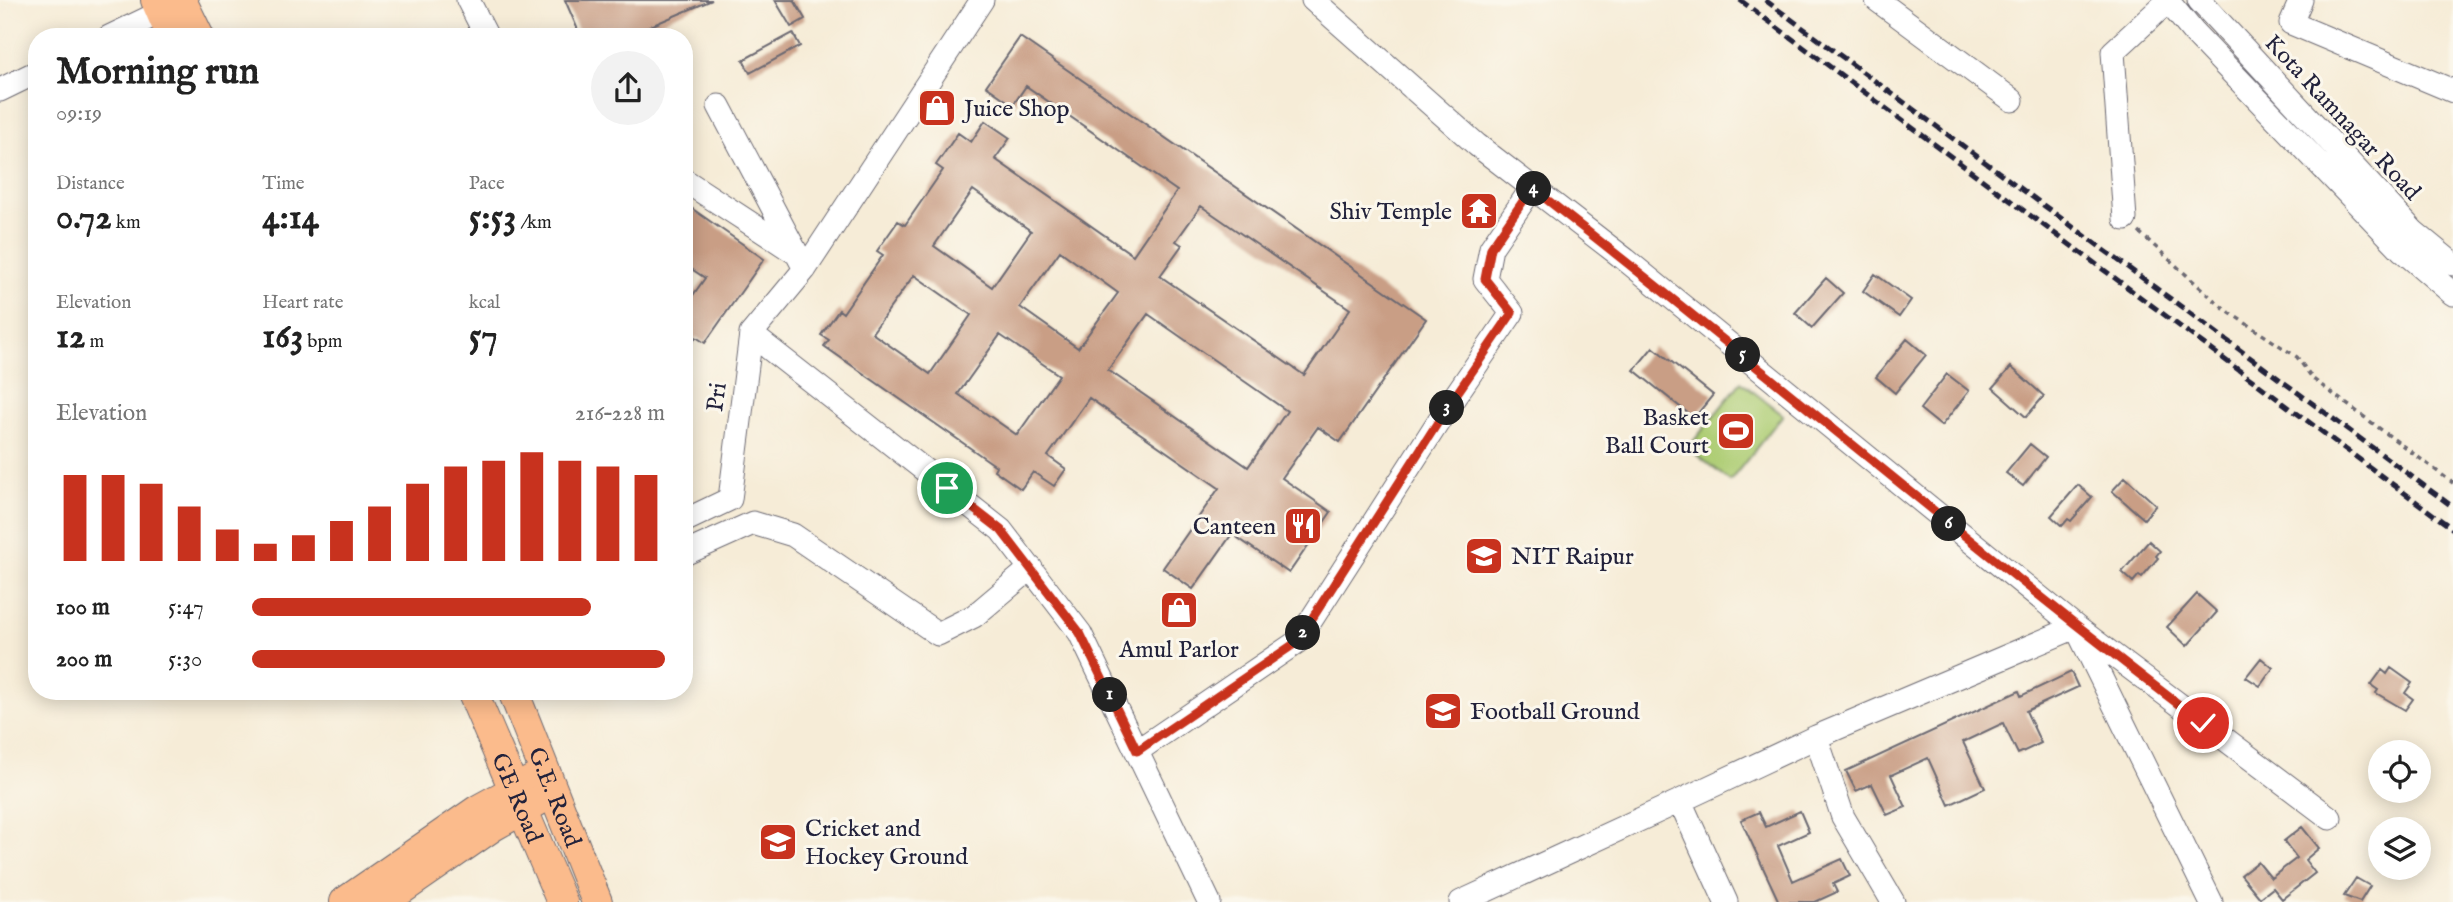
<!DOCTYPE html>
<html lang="en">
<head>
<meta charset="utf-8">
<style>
  body { margin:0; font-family:"IM FELL English",serif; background:#f2f2f2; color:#222; height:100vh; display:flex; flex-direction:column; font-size:26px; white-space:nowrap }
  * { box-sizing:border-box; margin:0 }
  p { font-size:23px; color:#767676 }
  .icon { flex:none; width:38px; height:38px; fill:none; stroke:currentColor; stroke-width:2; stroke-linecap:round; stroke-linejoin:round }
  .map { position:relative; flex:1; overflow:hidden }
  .panel { position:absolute; left:28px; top:28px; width:665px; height:672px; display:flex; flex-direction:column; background:#fff; border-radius:28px; box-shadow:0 4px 18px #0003 }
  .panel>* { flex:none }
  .tools { position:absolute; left:2368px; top:740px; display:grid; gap:14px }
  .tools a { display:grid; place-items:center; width:63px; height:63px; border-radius:50%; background:#fff; box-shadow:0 4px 18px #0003; font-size:35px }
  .pin { position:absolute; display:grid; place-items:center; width:60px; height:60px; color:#fff; margin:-30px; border:4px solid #fff; border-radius:50%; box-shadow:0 2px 7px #0007 }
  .km { position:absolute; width:35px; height:35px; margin:-18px; border-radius:50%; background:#222; color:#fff; font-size:19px; line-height:35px; text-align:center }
  .round { display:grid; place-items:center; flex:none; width:74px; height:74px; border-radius:37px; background:#f2f2f2 }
  .head { display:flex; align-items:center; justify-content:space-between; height:119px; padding:0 28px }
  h1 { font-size:38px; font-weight:700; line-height:52px }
  .stats { display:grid; grid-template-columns:repeat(3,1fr); gap:10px; height:119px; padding:7px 28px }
  .stats div { display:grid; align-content:center }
  .stats b { font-size:35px; font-weight:700 }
  .stats small { font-size:19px; font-weight:400 }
  .stats p { font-size:19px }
  .chart { height:196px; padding:14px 28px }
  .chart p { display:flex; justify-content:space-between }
  .chart svg { width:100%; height:126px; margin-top:7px; stroke:#c8321e; stroke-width:6 }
  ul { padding:0 28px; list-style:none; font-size:23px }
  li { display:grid; grid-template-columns:112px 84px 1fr; align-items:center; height:52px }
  li i { height:18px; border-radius:9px; background:#c8321e }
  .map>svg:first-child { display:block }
  .green { fill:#aecd74; stroke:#687858; stroke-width:2 }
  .building { fill:#c99e85; fill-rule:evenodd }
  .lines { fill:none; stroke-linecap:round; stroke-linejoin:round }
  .minor-casing { stroke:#6c6972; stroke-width:25 }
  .major-casing { stroke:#6c6972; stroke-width:32 }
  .path { stroke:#6c6972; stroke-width:3.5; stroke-dasharray:5 5; stroke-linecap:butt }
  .minor { stroke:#fff; stroke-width:23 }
  .major { stroke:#fbbb8c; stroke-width:30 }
  .rail { stroke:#22223b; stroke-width:5; stroke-dasharray:10 5; stroke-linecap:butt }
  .route-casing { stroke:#fff; stroke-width:14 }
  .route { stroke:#c8321e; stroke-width:9 }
  .labels { text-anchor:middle; stroke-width:6; stroke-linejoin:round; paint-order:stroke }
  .poi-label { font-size:24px; fill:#22223b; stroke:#fbf7ec; text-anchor:start }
  .street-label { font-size:24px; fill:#22223b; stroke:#fbf7ec }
</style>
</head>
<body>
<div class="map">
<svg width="2453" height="902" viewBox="0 0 2453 902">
  <rect width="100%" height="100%" fill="#fbf7ec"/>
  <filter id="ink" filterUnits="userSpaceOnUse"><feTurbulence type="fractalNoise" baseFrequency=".0143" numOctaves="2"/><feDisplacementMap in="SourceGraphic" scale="14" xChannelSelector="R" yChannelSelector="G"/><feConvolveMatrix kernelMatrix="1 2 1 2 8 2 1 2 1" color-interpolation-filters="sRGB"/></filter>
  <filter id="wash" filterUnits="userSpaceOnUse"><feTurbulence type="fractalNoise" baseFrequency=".00686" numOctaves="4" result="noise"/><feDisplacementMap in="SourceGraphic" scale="28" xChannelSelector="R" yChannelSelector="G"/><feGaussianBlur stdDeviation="1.57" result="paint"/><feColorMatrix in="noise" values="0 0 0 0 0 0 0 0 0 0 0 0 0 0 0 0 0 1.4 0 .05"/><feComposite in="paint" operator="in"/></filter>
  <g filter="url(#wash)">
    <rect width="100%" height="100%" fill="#f6ecd7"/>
    <path class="green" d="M1741,382L1783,415L1730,481L1688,448Z"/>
    <g id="blocks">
      <path class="building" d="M565,0H712L634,33L636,37H581Z
        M775,0H794L805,19L791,27Z
        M793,33L800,46L750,73L743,60Z
        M1020,37L1426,319L1340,442L1318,427L1282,478L1331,512L1289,573L1232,534L1193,589L1163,568L1219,488L1089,398L1048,456L1066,469L1054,486L1033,472L1021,489L994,470L996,466L824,346L829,340L821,335L839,310L843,313L883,255L877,251L898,221L905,225L943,170L936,165L958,133L971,142L985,121L1010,138L995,159L1133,255L1177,191L1026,86L1013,105L986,86ZM973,190L1031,231L992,287L934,246ZM1201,206L1350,309L1304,375L1160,276L1182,245L1176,241ZM1060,251L1118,293L1078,348L1020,307ZM914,275L971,315L930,374L872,333ZM1148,314L1287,411L1248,467L1108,370ZM1000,335L1059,375L1017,435L958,394Z
        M684,203L764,259L705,343L696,337L684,354V308L705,278L684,264Z
        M1875,274L1911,300L1899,317L1863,291Z
        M1826,278L1843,293L1812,328L1795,313Z
        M1907,339L1926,355L1895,393L1876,377Z
        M1653,347L1713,395L1694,418L1634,370Z
        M2011,367L2044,396L2026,417L1993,388Z
        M1947,374L1969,391L1941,426L1920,409Z
        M2030,444L2046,457L2023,486L2006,473Z
        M2125,477L2156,505L2144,519L2112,491Z
        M2078,485L2092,497L2071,521L2068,519L2062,526L2051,516Z
        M2149,541L2160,551L2156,556L2158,558L2142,577L2139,575L2133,582L2122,572Z
        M2197,594L2217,612L2187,646L2167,627Z
        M2261,658L2273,668L2260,686L2246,677Z
        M2391,668L2412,683L2405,693L2413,699L2405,710L2376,693L2378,690L2371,685L2382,670L2387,674Z
        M2071,672L2078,687L2026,711L2041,743L2018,754L2003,723L1963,742L1985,788L1949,805L1928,758L1891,775L1906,807L1887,815L1872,784L1856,791L1846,771L2019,691L2021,696Z
        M1800,811L1809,832L1778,846L1793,881L1842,859L1850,876L1833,884L1837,892L1815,902H1779L1741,820L1759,812L1766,827Z
        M2302,827L2319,848L2305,860L2315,873L2282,899L2273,888L2260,898L2241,875L2258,862L2271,878L2297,858L2284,841Z
        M2356,878L2370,886L2360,902L2344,896Z"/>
    </g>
  </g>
  <g filter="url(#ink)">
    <use href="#blocks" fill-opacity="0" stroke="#6c6972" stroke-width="2"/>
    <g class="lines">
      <defs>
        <path id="minor" d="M468,0L487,37
          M982,0L805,269L751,334L1001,530L1080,633L1209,902
          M1313,0L1477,145L1626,260L2076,627L2330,818
          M1877,0L2012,100
          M2167,0L2194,33L2402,250L2453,294
          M2199,0L2414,232L2453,264
          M2301,0L2291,23L2453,91
          M109,37L161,12
          M0,90L37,72
          M719,106L805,269
          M684,180L796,253
          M2125,219L2113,52L2168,1
          M684,521L730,499L751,334
          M684,554L753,523L793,535L938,634L974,616L1031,568
          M1816,737L1843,817L1893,902
          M1137,751L1297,642L1449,405L1512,313L1485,279L1491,248L1532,188
          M1680,801L1816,737L2076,627L2211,902
          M1461,902L1680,801L1726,902"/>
        <g id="major">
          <path d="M156,0L172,37"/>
          <path d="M181,0L199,37"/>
          <path id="s1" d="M472,691L562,902"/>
          <path id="s2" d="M513,691L597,902"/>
          <path d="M345,902L478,810L544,774"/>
          <path d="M383,902L493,826L541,799"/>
        </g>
      </defs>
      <use href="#minor" class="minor-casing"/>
      <use href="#major" class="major-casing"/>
      <path class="path" d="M2139,232L2224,309L2297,357L2313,379L2453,483"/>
      <use href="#minor" class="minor"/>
      <use href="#major" class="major"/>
      <path class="rail" d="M1740,0L2453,529
        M1765,0L2453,507"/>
    </g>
  </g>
  <g class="lines" filter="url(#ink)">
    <defs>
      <path id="route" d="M947,488L1001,530L1080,633L1137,751L1297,642L1449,405L1512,313L1485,279L1491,248L1532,188C1758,363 1975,550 2203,723"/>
    </defs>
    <use href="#route" class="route-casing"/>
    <use href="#route" class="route"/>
  </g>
  <defs>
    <symbol id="shop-square" viewBox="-11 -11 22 22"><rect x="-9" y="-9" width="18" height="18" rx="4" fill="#c8321e" stroke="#fbf7ec"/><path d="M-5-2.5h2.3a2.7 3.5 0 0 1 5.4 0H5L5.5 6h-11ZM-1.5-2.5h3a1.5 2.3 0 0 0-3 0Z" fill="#fff"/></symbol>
    <symbol id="temple-square" viewBox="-11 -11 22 22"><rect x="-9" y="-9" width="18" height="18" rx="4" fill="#c8321e" stroke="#fbf7ec"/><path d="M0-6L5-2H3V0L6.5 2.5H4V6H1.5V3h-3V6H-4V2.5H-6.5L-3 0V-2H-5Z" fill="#fff"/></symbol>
    <symbol id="stadium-square" viewBox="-11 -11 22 22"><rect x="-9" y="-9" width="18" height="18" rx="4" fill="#c8321e" stroke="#fbf7ec"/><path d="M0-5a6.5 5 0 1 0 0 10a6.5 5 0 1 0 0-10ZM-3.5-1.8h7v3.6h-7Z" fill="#fff"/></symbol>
    <symbol id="restaurant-square" viewBox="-11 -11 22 22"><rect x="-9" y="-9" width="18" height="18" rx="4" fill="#c8321e" stroke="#fbf7ec"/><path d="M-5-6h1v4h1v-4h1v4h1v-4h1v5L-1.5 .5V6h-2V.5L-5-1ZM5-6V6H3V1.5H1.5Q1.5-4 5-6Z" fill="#fff"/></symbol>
    <symbol id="university-square" viewBox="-11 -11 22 22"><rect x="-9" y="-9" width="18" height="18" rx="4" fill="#c8321e" stroke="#fbf7ec"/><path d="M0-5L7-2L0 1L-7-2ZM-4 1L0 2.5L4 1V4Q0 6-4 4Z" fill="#fff"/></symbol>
  </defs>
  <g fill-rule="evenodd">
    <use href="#shop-square" x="915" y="86" width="44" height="44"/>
    <use href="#temple-square" x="1457" y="189" width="44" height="44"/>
    <use href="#stadium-square" x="1714" y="409" width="44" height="44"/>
    <use href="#restaurant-square" x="1281" y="504" width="44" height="44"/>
    <use href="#university-square" x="1462" y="534" width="44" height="44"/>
    <use href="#shop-square" x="1157" y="588" width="44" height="44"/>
    <use href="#university-square" x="1421" y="689" width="44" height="44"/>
    <use href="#university-square" x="756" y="820" width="44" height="44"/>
  </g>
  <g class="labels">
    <g class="poi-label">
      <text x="964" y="116">Juice Shop</text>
      <text x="1452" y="219" text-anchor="end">Shiv Temple</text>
      <text x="1709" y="425" text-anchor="end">Basket<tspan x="1709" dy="28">Ball Court</tspan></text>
      <text x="1276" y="534" text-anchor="end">Canteen</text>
      <text x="1511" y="564">NIT Raipur</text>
      <text x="1179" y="657" text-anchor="middle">Amul Parlor</text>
      <text x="1470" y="719">Football Ground</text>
      <text x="805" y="836">Cricket and<tspan x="805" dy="28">Hockey Ground</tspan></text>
    </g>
    <g class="street-label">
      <text transform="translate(2343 117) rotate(47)" y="8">Kota Ramnagar Road</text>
      <text transform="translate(716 397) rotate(-82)" y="8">Pri</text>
      <text dy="8" stroke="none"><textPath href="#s1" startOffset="116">GE Road</textPath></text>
      <text dy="8" stroke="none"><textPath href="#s2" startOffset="114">G.E. Road</textPath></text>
    </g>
  </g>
</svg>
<div class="tools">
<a><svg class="icon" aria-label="locate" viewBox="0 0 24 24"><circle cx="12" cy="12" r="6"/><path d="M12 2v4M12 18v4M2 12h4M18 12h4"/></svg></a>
<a><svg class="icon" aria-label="layers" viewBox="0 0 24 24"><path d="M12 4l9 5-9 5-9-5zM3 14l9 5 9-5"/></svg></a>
</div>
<div class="pin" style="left:947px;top:488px;background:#1e9e55"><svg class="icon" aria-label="arrive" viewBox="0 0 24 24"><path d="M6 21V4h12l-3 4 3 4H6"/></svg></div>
<div class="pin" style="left:2203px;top:723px;background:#d93025"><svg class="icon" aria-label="check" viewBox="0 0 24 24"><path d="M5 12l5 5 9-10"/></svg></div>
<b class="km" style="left:1110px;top:695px">1</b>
<b class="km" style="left:1303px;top:633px">2</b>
<b class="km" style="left:1447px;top:408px">3</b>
<b class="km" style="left:1534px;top:189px">4</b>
<b class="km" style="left:1743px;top:355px">5</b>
<b class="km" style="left:1949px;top:524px">6</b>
<section class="panel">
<div class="head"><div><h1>Morning run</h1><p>09:19</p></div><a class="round"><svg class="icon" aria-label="share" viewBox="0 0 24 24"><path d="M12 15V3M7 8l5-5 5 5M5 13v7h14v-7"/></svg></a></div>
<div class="stats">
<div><p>Distance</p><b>0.72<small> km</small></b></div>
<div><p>Time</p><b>4:14</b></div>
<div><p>Pace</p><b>5:53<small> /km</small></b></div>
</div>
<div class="stats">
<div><p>Elevation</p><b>12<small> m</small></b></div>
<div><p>Heart rate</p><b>163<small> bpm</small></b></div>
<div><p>kcal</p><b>57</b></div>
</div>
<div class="chart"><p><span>Elevation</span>216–228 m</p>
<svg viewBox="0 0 160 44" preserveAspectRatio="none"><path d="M5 44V14M15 44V14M25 44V17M35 44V25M45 44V33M55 44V38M65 44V35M75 44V30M85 44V25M95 44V17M105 44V11M115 44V9M125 44V6M135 44V9M145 44V11M155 44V14"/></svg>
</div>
<ul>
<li><b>100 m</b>5:47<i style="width:82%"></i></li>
<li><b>200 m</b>5:30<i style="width:100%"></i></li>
</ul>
</section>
</div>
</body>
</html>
